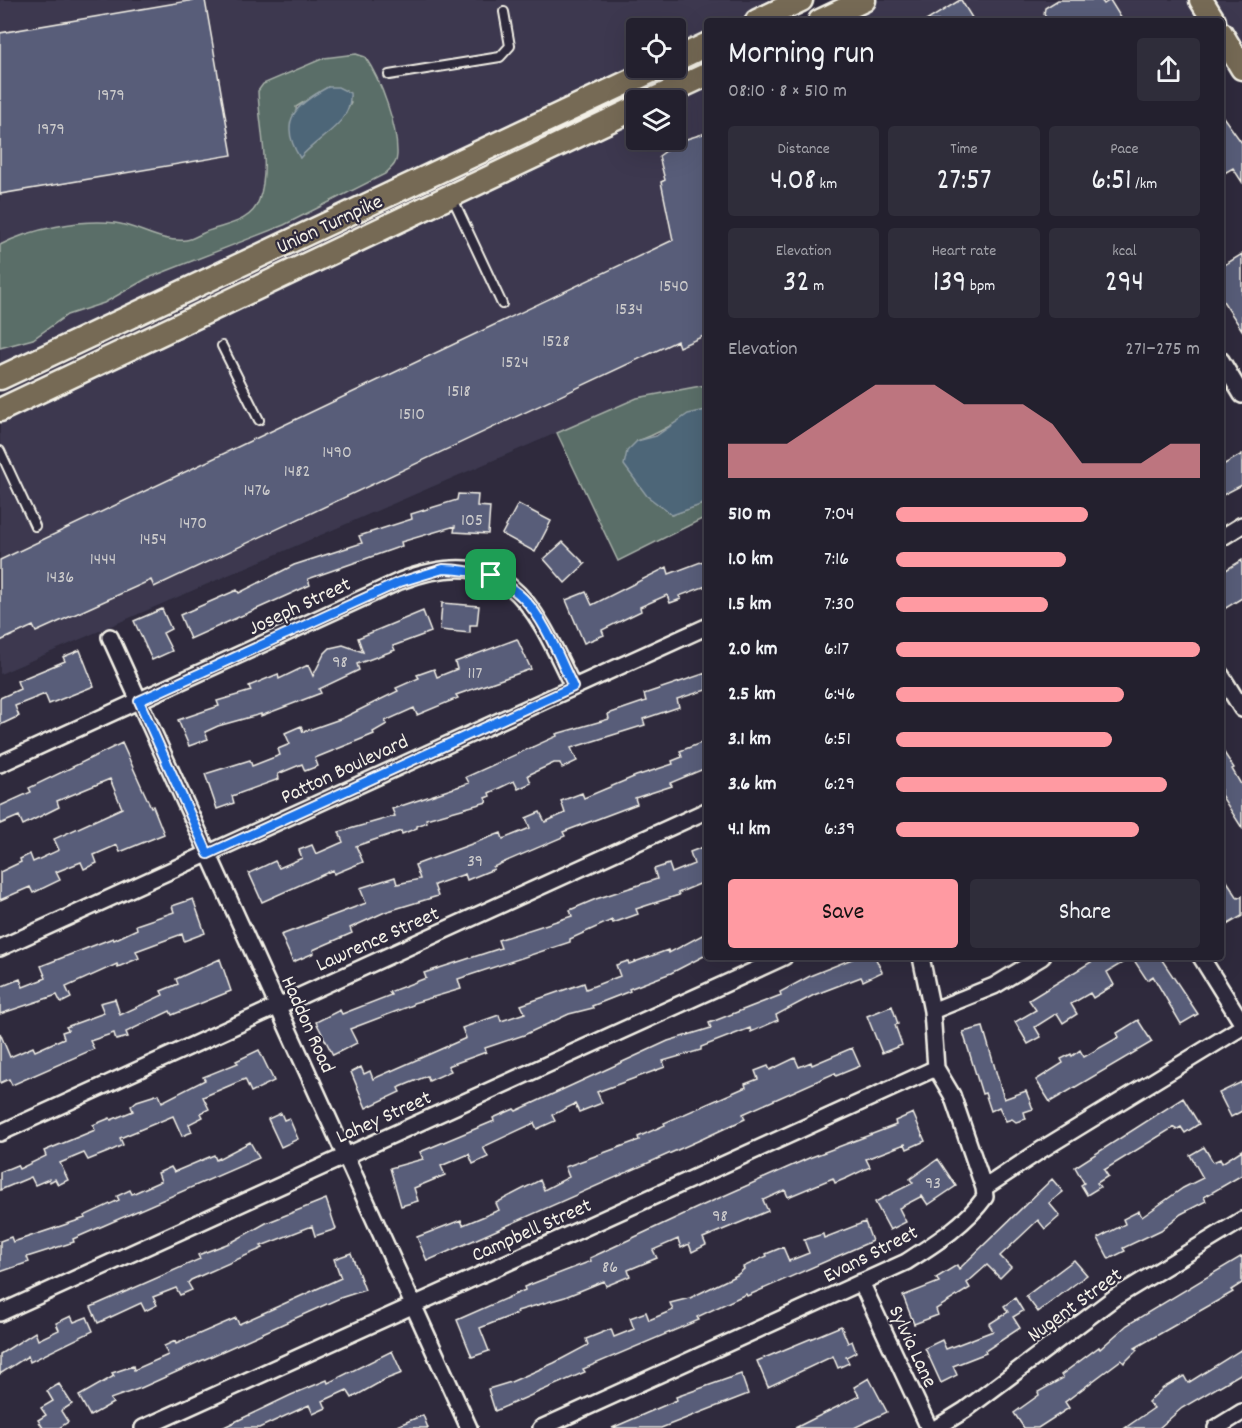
<!DOCTYPE html>
<html lang="en">
<head>
<meta charset="utf-8">
<style>
  body { margin:0; font-family:Dekko,sans-serif; background:#2f2d3a; color:#f1f3f6; height:100vh; display:flex; flex-direction:column; font-size:22px; white-space:nowrap }
  * { box-sizing:border-box; margin:0 }
  p { font-size:20px; color:#a3a3aa }
  .icon { flex:none; width:33px; height:33px; fill:none; stroke:currentColor; stroke-width:2; stroke-linecap:round; stroke-linejoin:round }
  .map { position:relative; flex:1; overflow:hidden }
  .side { position:absolute; left:704px; top:18px; width:520px; height:942px; display:flex; flex-direction:column; background:#23202e; border-radius:6px; box-shadow:0 6px 24px #0002,0 0 0 2px #403e4a }
  .side>* { flex:none }
  .controls { position:absolute; left:626px; top:18px; display:grid; gap:12px }
  .controls a { display:grid; place-items:center; width:60px; height:60px; border-radius:6px; background:#23202e; box-shadow:0 6px 24px #0002,0 0 0 2px #403e4a; font-size:30px }
  .pin { position:absolute; display:grid; place-items:center; width:51px; height:51px; color:#fff; margin:-26px; border-radius:12px; box-shadow:0 3px 9px #0006 }
  .round { display:grid; place-items:center; flex:none; width:63px; height:63px; border-radius:6px; background:#2f2d3a }
  .headline { display:flex; align-items:center; justify-content:space-between; height:102px; padding:0 24px }
  h1 { font-size:33px; font-weight:600; line-height:45px }
  .figures { display:grid; grid-template-columns:repeat(3,1fr); gap:9px; height:102px; padding:6px 24px }
  .figures div { display:grid; align-content:center; border-radius:6px; background:#2f2d3a; text-align:center }
  .figures b { font-size:30px; font-weight:600 }
  .figures small { font-size:16px; font-weight:400 }
  .figures p { font-size:16px }
  .chart { height:168px; padding:12px 24px }
  .chart p { display:flex; justify-content:space-between }
  .chart svg { width:100%; height:108px; margin-top:6px; fill:#ff9aa2; opacity:.7 }
  .cta { display:flex; gap:12px; margin-top:auto; padding:12px 24px }
  .cta a { flex:1; height:69px; border-radius:6px; background:#ff9aa2; color:#111; font-size:24px; font-weight:600; line-height:69px; text-align:center }
  .cta a+a { background:#2f2d3a; color:#f1f3f6 }
  ul { padding:0 24px; list-style:none; font-size:20px }
  li { display:grid; grid-template-columns:96px 72px 1fr; align-items:center; height:45px }
  li i { height:15px; border-radius:8px; background:#ff9aa2 }
  .map>svg:first-child { display:block }
  .built { fill:#3c394f }
  .green { fill:#5a6e67; stroke:#a7b0a8; stroke-width:1.5; fill-rule:evenodd }
  .water { fill:#4e6678; stroke:#909ea5; stroke-width:1.5 }
  .building { fill:#595d79; stroke:#f4f1e8; stroke-width:1.5 }
  .lines { fill:none; stroke-linecap:round; stroke-linejoin:round }
  .service-casing { stroke:#f4f1e8; stroke-width:12 }
  .minor-casing { stroke:#f4f1e8; stroke-width:20 }
  .primary-casing { stroke:#f4f1e8; stroke-width:27 }
  .service { stroke:#2f2a3d; stroke-width:8 }
  .minor { stroke:#2f2a3d; stroke-width:15 }
  .primary { stroke:#766a54; stroke-width:22 }
  .route-casing { stroke:#fff; stroke-width:12 }
  .route { stroke:#1a73e8; stroke-width:8 }
  .labels { text-anchor:middle; stroke-width:4.5; stroke-linejoin:round; paint-order:stroke }
  .number-label { font-size:18px; fill:#cdcccc }
  .street-label { font-size:21px; fill:#f4f1e8; stroke:#2f2a3d }
</style>
</head>
<body>
<div class="map">
<svg width="1242" height="1428" viewBox="0 0 1242 1428">
  <rect width="100%" height="100%" fill="#2f2a3d"/>
  <filter id="ink" filterUnits="userSpaceOnUse"><feTurbulence type="fractalNoise" baseFrequency=".0167" numOctaves="2"/><feDisplacementMap in="SourceGraphic" scale="12" xChannelSelector="R" yChannelSelector="G"/><feConvolveMatrix kernelMatrix="1 2 1 2 8 2 1 2 1" color-interpolation-filters="sRGB"/></filter>
  <g filter="url(#ink)">
    <path class="built" d="M0,0H801L757,21H706V45L675,60V28H636V68L0,378Z
      M864,0H1242V68L1221,21H820Z
      M706,75V385L637,398L0,674V410L636,108V140H675V100Z"/>
    <path class="green" d="M356,54L365,57C381,80 398,127 397,155C397,164 391,168 385,174L284,225L146,279L104,303L67,315L33,339L0,348V245C30,229 81,219 115,223C139,226 161,243 186,240C194,239 203,232 211,230C229,224 252,221 259,200C271,166 259,127 258,91L263,84L324,58ZM328,87L351,103C339,128 317,137 300,157L296,107Z
      M706,385V410C681,416 662,434 637,441L671,515L706,503V517L618,561L557,433L637,398Z"/>
    <path class="water" d="M328,87H338L350,93C353,124 317,137 300,158C277,121 296,104 328,87Z
      M706,410V503L672,515L647,496L624,465L627,451L637,441L656,436L688,414Z"/>
    <path class="building" d="M194,0H205L232,155L0,194V33Z
      M961,0L974,21H926L960,0Z
      M1058,0H1101L1104,4L1110,0L1123,21H1048L1044,14L1045,8Z
      M1221,114L1242,143V182L1233,168L1221,175Z
      M706,133V335L679,347L677,341L154,587L151,580L36,632L33,626L0,641V560L673,240L661,182L665,180L659,156L680,141Z
      M1242,254V330L1221,298V267Z
      M1242,454V485L1221,496V466Z
      M458,494L478,495L477,506L490,507L488,534L454,532L455,526L401,542L402,546L308,579L310,585L190,639L180,615L237,590L239,593L294,565L362,543L359,536L412,519L411,514L457,500Z
      M518,504L551,521L535,552L502,534Z
      M563,542L585,564L565,583L544,559Z
      M706,560V586L679,596L681,599L670,603L667,595L640,607L641,611L602,630L604,635L584,643L566,600L586,592L592,605L667,567L669,574Z
      M1242,560V598L1221,611V573Z
      M442,603L479,606L477,625H470V633L440,630Z
      M162,609L171,629L163,633L172,651L152,660L134,621Z
      M423,611L431,632L393,646L395,650L357,664L359,670L319,689L321,693L261,716V714L218,726L205,732L208,739L189,746L178,720L219,706L217,701L251,691L249,686L278,674L279,679L308,665L313,676L324,654L330,648L343,645L363,652L358,638Z
      M517,639L531,669L456,695L458,698L417,715L414,708L385,721L387,724L373,732L374,734L315,758L318,766L305,771L302,764L278,774L279,779L232,796L234,803L217,809L205,774L250,760L252,766L280,755L278,749L290,744L285,733L301,726L303,732L343,718L398,691L396,688L419,678L417,675L434,669L437,677L457,669L455,662Z
      M80,650L94,686L49,704L45,694L15,706L19,716L0,725V698L20,689L17,681L65,661L63,657Z
      M706,673V690L677,699L679,707L643,719L645,725L571,748L577,761L562,768L560,763H554L528,775L531,783L518,789L514,781L489,793L490,796L485,798L487,802L426,819L427,822L417,826V828L402,834L401,831L356,846L363,862L334,874L333,870L262,902L249,873L275,861L279,868L302,858L299,850L312,845L316,854L343,842L339,832L395,816L392,809L469,783L466,777L557,736L556,734L609,719L608,714L646,701L644,694Z
      M706,741V768L670,783L672,786L635,798L637,804L563,832L565,836L493,867L494,869L467,880L465,874L434,885L438,896L385,912L350,928L352,933L313,950L314,953L293,962L281,935L366,903L360,888L395,877L397,884L420,879L415,865L501,833L503,839L530,828L526,818L540,812L545,822L565,813L561,801L582,793L584,798L636,776L673,764L672,761L682,757L680,751Z
      M122,743L144,792L151,807L153,806L164,834L120,852L117,845L94,855L97,863L84,869L81,862L56,872L60,880L33,893L30,887L0,900V872L21,862L20,859L30,854L33,862L59,850L54,839L122,808L110,779L57,801L59,807L23,825L19,816L0,824V806L31,792L29,788Z
      M1221,748L1234,768L1232,769L1242,786V828L1221,795Z
      M703,847L706,854V892L702,883L678,893L679,895L636,909L638,914L613,923L612,920L570,939V942L458,979L461,989L413,1003V1005L350,1029L357,1043L333,1055L316,1022L340,1010L342,1014L391,995L389,992L426,978L424,973L501,948L498,940L572,916L570,910L596,899L657,879L654,869L669,864L672,873L694,864L690,852Z
      M1221,872L1238,898L1242,896V916L1225,926L1221,919Z
      M193,899L205,933L184,941L182,934L136,951L139,958L118,967L117,964L66,987L71,998L61,1003L57,995L0,1014V987L20,979L23,987L46,978L41,966L113,938L114,940L137,929L136,925L174,912L172,906Z
      M706,933V955L671,973L629,989L630,991L592,1006L593,1008L569,1014L524,1035L485,1048L486,1052L448,1066L451,1071L429,1081L427,1076L398,1088L400,1092L366,1108L351,1072L361,1067L364,1074L370,1071L373,1079L466,1038L462,1028L499,1015L501,1021L525,1013L521,1005L584,983L586,989L620,976L616,965L628,961L629,964L668,950L669,953Z
      M857,957H875L882,972L863,981L861,977L814,995L776,1015L778,1020L751,1032L750,1028L701,1047V1050L663,1061L665,1067L597,1092L602,1103L579,1112L575,1104L552,1115L555,1121L537,1129L534,1123L483,1147L488,1157L473,1164L469,1154L441,1166L445,1175L414,1188L418,1201L401,1206L390,1168L423,1159L420,1152L494,1121L493,1118L514,1109L516,1111L668,1041L711,1028L709,1023L781,995L780,992L812,975Z
      M1099,957H1160L1198,1014L1181,1024L1153,976L1147,980L1132,957L1107,972L1114,985L1093,998L1090,993L1071,1004L1077,1014L1063,1023L1057,1013L1035,1027L1041,1037L1028,1044L1015,1022L1036,1010L1029,1000Z
      M220,959L231,991L172,1015L170,1011L126,1032L128,1037L116,1040L114,1033L90,1041L94,1049L12,1085L9,1079L0,1083V1033L10,1057L33,1047L35,1051L64,1038L62,1032L68,1030L66,1027L104,1013L100,1003L115,999L120,1015L163,995L161,991L178,984L176,979Z
      M892,1006L898,1024L895,1025L902,1045L882,1053L867,1016Z
      M1138,1020L1152,1042L1050,1102L1036,1080L1063,1063L1061,1059L1071,1054L1072,1056L1080,1050L1084,1057L1119,1037L1117,1033Z
      M983,1027L1004,1099L1026,1091L1033,1109L1024,1112L1026,1119L1016,1122L1012,1119L1006,1121L999,1107L991,1111L985,1093L982,1094L963,1032Z
      M852,1048L860,1066L836,1076L835,1073L743,1114L745,1119L700,1140L427,1261L417,1237L461,1220L463,1225L499,1210L496,1203L540,1180L544,1190L569,1177L565,1167L639,1140L638,1137L665,1125L664,1123L746,1087L745,1084L758,1079L755,1071L768,1066L770,1070L795,1058L799,1067L811,1062L812,1065Z
      M259,1050L274,1081L251,1092L245,1079L203,1097L209,1109L201,1113L203,1117L189,1124L192,1132L182,1136L173,1116L120,1138L123,1145L108,1152L88,1160L84,1153L60,1163L68,1180L58,1185L55,1179L50,1182L49,1179L35,1185L31,1177L0,1190V1172L17,1165L19,1169L46,1156L44,1151L95,1130L93,1125L110,1118L111,1120L133,1111L131,1106L137,1101L159,1094L162,1102L205,1080L203,1077L238,1063L236,1061Z
      M1242,1082V1111L1231,1117L1219,1093Z
      M1183,1098L1199,1124L1185,1133L1181,1127L1176,1130L1174,1127L1104,1170L1108,1176L1097,1183L1100,1187L1087,1195L1081,1185L1084,1183L1075,1167Z
      M281,1113L284,1120L289,1118L298,1139L281,1147L268,1119Z
      M913,1113L925,1141L907,1149L905,1144L866,1159L870,1167L847,1178L835,1183L833,1178L788,1197L785,1190L763,1200L768,1211L703,1238L706,1245L692,1252L689,1244L681,1248L678,1239L653,1250L657,1258L628,1270L630,1276L606,1286L604,1281L565,1297L517,1311L518,1313L480,1328L489,1351L472,1357L457,1320L525,1290L524,1287L591,1261L590,1258L699,1207L809,1158L896,1125L895,1121Z
      M250,1142L259,1158L73,1239L74,1242L27,1257L29,1262L0,1272V1241L11,1237L13,1242L85,1218L84,1216L119,1200L117,1196L130,1190L132,1194L161,1181L158,1173L171,1167L174,1172L214,1155L216,1160Z
      M1204,1147L1213,1162L1220,1159L1222,1163L1242,1150V1175L1204,1197L1206,1201L1181,1214L1161,1230L1123,1248L1125,1251L1109,1259L1098,1238L1125,1224L1123,1219L1139,1211L1142,1217L1183,1188L1203,1178L1190,1155Z
      M938,1159L956,1186L928,1205L922,1196L899,1208L906,1222L890,1230L875,1202L913,1183L910,1179Z
      M1052,1179L1063,1192L1049,1203L1060,1216L1045,1229L1038,1220L1000,1256L1011,1267L1000,1278L987,1265L967,1283L970,1288L936,1309L938,1315L914,1324L903,1296L939,1282L936,1278L957,1265L959,1269Z
      M326,1199L336,1229L315,1236L312,1226L261,1246L263,1248L191,1280L188,1283L192,1290L180,1295L176,1288L153,1297L157,1305L145,1311L141,1303L98,1323L91,1307L200,1259L198,1255L232,1242L266,1223Z
      M865,1222L872,1241L747,1296L746,1294L697,1317L699,1320L583,1369L585,1372L495,1411L488,1389L511,1382L554,1363L588,1345L586,1339L611,1329L614,1337L634,1329L630,1318L646,1312L649,1320L673,1310L670,1303L690,1298L737,1275L744,1269L743,1267L767,1256L766,1254L783,1247L789,1261L809,1253L804,1240L823,1234L824,1238Z
      M351,1253L365,1290L340,1298L141,1388L110,1399L113,1403L90,1416L79,1396L114,1376L112,1373L133,1366L134,1370L168,1355L164,1346L175,1341L176,1344L236,1318L239,1324L341,1278L334,1259Z
      M1242,1256V1283L1231,1290L1233,1292L1135,1348L1137,1350L1124,1363L1121,1360L1065,1402L1069,1408L1038,1428H1024L1014,1413L1039,1395L1038,1392L1063,1378L1061,1375L1099,1347L1100,1349L1127,1325Z
      M1074,1260L1087,1275L1038,1312L1026,1296Z
      M1015,1298L1023,1311L1013,1317L1020,1328L985,1351L986,1353L953,1366L957,1375L941,1383L925,1348L942,1340L946,1349L993,1331L989,1324L1008,1312L1004,1306Z
      M71,1316L74,1322L87,1317L93,1331L30,1362L28,1356L0,1374V1354L35,1332L38,1340L59,1330L56,1323Z
      M841,1326L848,1343L852,1341L856,1352L846,1357L849,1363L838,1368L833,1356L768,1387L757,1361Z
      M1242,1349V1373L1182,1408L1159,1428H1125L1154,1408L1148,1402L1163,1388L1184,1376L1188,1383Z
      M392,1351L402,1373L384,1380L352,1398L347,1390L323,1401L326,1408L313,1414L309,1405L259,1428H222L291,1395L327,1380L328,1383Z
      M741,1374L748,1394L661,1428H612L677,1400L676,1397Z
      M869,1378L887,1412L854,1428H795L859,1396L854,1387Z
      M59,1384L72,1404L61,1411L68,1422L59,1428H43L38,1420L46,1415L41,1408L53,1401L47,1391Z
      M423,1415L428,1428H392Z"/>
    <g class="lines">
      <defs>
        <path id="service" d="M389,75L500,57L510,46L504,12
          M452,197L502,304
          M222,346L259,420
          M0,451L35,526"/>
        <path id="minor" d="M1221,360L1242,395
          M1221,538L1242,525
          M110,637L469,1428
          M1221,675L1242,709
          M0,764L400,581C507,542 533,602 573,687
          M0,948L706,627
          M1201,957L1242,1023
          M932,1011L994,986L1042,957
          M0,1133L706,811
          M984,1188L1041,1150L1242,1027
          M861,1282L929,1428
          M0,1313L784,957
          M143,1428L936,1068
          M541,1428L906,1262C934,1244 965,1225 985,1197L984,1188L952,1095L936,1068L932,1011L921,957
          M936,1428L965,1410L1114,1298L1242,1220
          M1216,1428L1242,1412"/>
        <path id="primary" d="M1201,0L1214,21
          M757,21L801,0
          M820,21L864,0
          M1221,33L1242,68
          M675,60L706,45
          M652,100L706,75
          M0,378L658,68
          M0,410L636,108"/>
      </defs>
      <use href="#service" class="service-casing"/>
      <use href="#minor" class="minor-casing"/>
      <use href="#primary" class="primary-casing"/>
      <use href="#service" class="service"/>
      <use href="#minor" class="minor"/>
      <use href="#primary" class="primary"/>
    </g>
  </g>
  <g class="lines" filter="url(#ink)">
    <defs>
      <path id="route" d="M443,569C528,571 542,620 573,687L208,854L139,701L400,582Z"/>
    </defs>
    <use href="#route" class="route-casing"/>
    <use href="#route" class="route"/>
  </g>
  <g class="labels">
    <g class="number-label">
      <text x="111" y="100">1979</text>
      <text x="51" y="134">1979</text>
      <text x="674" y="291">1540</text>
      <text x="629" y="314">1534</text>
      <text x="556" y="346">1528</text>
      <text x="515" y="367">1524</text>
      <text x="459" y="396">1518</text>
      <text x="412" y="419">1510</text>
      <text x="337" y="457">1490</text>
      <text x="297" y="476">1482</text>
      <text x="257" y="495">1476</text>
      <text x="472" y="525">105</text>
      <text x="193" y="528">1470</text>
      <text x="153" y="544">1454</text>
      <text x="103" y="564">1444</text>
      <text x="60" y="582">1436</text>
      <text x="340" y="667">98</text>
      <text x="475" y="678">117</text>
      <text x="475" y="866">39</text>
      <text x="933" y="1188">93</text>
      <text x="720" y="1221">98</text>
      <text x="610" y="1272">86</text>
    </g>
    <g class="street-label">
      <text transform="translate(329 223) rotate(-25)" y="7">Union Turnpike</text>
      <text transform="translate(299 605) rotate(-25)" y="7">Joseph Street</text>
      <text transform="translate(344 768) rotate(-25)" y="7">Patton Boulevard</text>
      <text transform="translate(377 938) rotate(-24)" y="7">Lawrence Street</text>
      <text transform="translate(309 1024) rotate(66)" y="7">Haddon Road</text>
      <text transform="translate(383 1116) rotate(-24)" y="7">Lahey Street</text>
      <text transform="translate(531 1229) rotate(-24)" y="7">Campbell Street</text>
      <text transform="translate(870 1253) rotate(-27)" y="7">Evans Street</text>
      <text transform="translate(1074 1304) rotate(-36)" y="7">Nugent Street</text>
      <text transform="translate(914 1346) rotate(65)" y="7">Sylvia Lane</text>
    </g>
  </g>
</svg>
<div class="controls">
<a><svg class="icon" aria-label="locate" viewBox="0 0 24 24"><circle cx="12" cy="12" r="6"/><path d="M12 2v4M12 18v4M2 12h4M18 12h4"/></svg></a>
<a><svg class="icon" aria-label="layers" viewBox="0 0 24 24"><path d="M12 4l9 5-9 5-9-5zM3 14l9 5 9-5"/></svg></a>
</div>
<div class="pin" style="left:491px;top:575px;background:#1e9e55"><svg class="icon" aria-label="arrive" viewBox="0 0 24 24"><path d="M6 21V4h12l-3 4 3 4H6"/></svg></div>
<section class="side">
<div class="headline"><div><h1>Morning run</h1><p>08:10 · 8 × 510 m</p></div><a class="round"><svg class="icon" aria-label="share" viewBox="0 0 24 24"><path d="M12 15V3M7 8l5-5 5 5M5 13v7h14v-7"/></svg></a></div>
<div class="figures">
<div><p>Distance</p><b>4.08<small> km</small></b></div>
<div><p>Time</p><b>27:57</b></div>
<div><p>Pace</p><b>6:51<small> /km</small></b></div>
</div>
<div class="figures">
<div><p>Elevation</p><b>32<small> m</small></b></div>
<div><p>Heart rate</p><b>139<small> bpm</small></b></div>
<div><p>kcal</p><b>294</b></div>
</div>
<div class="chart"><p><span>Elevation</span>271–275 m</p>
<svg viewBox="0 0 160 44" preserveAspectRatio="none"><path d="M0 44V30L10 30L20 30L30 22L40 14L50 6L60 6L70 6L80 14L90 14L100 14L110 22L120 38L130 38L140 38L150 30L160 30V44z"/></svg>
</div>
<ul>
<li><b>510 m</b>7:04<i style="width:63%"></i></li>
<li><b>1.0 km</b>7:16<i style="width:56%"></i></li>
<li><b>1.5 km</b>7:30<i style="width:50%"></i></li>
<li><b>2.0 km</b>6:17<i style="width:100%"></i></li>
<li><b>2.5 km</b>6:46<i style="width:75%"></i></li>
<li><b>3.1 km</b>6:51<i style="width:71%"></i></li>
<li><b>3.6 km</b>6:29<i style="width:89%"></i></li>
<li><b>4.1 km</b>6:39<i style="width:80%"></i></li>
</ul>
<div class="cta"><a>Save</a><a>Share</a></div>
</section>
</div>
</body>
</html>
